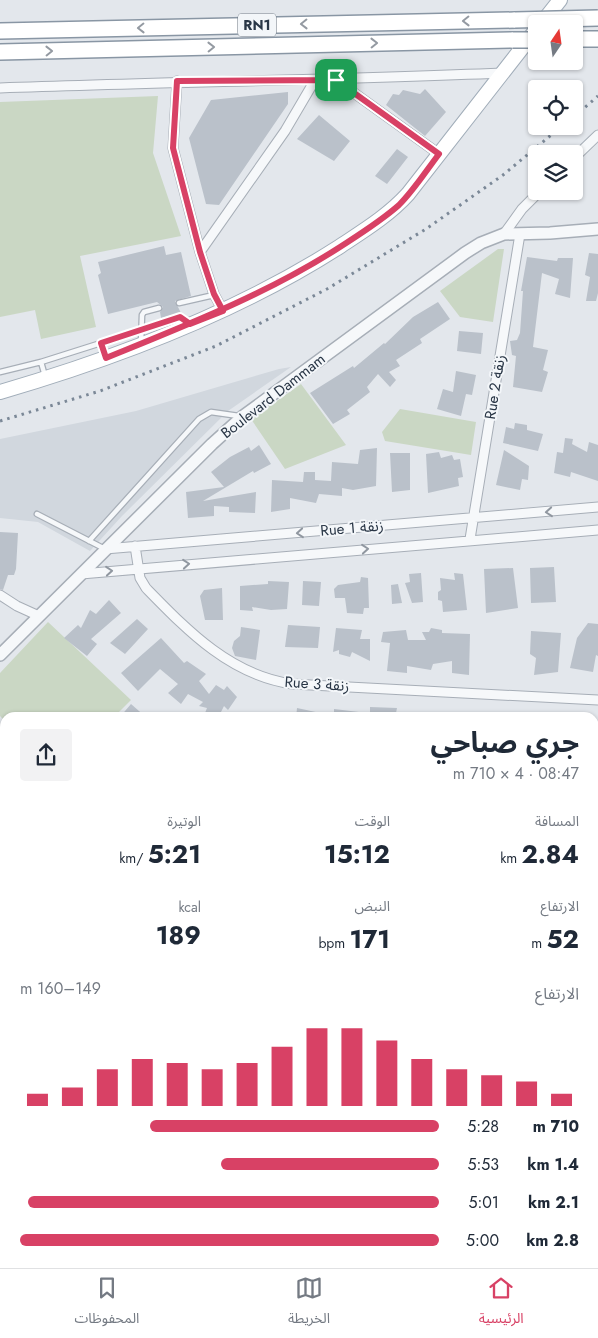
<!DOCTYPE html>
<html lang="ar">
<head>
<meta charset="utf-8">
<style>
  body { margin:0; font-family:Jost,"Noto Sans Arabic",sans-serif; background:#f2f2f3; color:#1f2937; direction:rtl; height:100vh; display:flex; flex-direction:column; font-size:19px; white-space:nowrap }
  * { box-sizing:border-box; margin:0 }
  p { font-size:16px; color:#747a83 }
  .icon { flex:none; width:28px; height:28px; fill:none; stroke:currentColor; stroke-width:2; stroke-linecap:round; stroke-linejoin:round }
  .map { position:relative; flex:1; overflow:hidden; direction:ltr }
  .panel { position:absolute; left:0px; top:712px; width:599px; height:556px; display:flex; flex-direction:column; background:#fff; border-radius:15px 15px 0 0; box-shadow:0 1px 4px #0004; direction:rtl }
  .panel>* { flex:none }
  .needle { width:32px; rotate:13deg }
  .tools { position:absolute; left:528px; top:15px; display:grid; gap:10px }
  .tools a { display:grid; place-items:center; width:55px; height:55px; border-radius:5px; background:#fff; box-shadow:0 1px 4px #0004; font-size:25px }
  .pin { position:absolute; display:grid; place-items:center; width:42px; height:42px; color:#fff; margin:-21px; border-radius:10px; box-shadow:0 2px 8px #0006 }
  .round { display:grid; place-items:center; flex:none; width:52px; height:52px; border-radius:5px; background:#f2f2f3 }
  .head { display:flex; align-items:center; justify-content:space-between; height:85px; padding:0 20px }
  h1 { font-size:28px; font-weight:700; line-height:38px }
  .stats { display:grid; grid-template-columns:repeat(3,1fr); gap:8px; height:85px; padding:5px 20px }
  .stats div { display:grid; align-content:center }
  .stats b { font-size:25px; font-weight:700 }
  .stats small { font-size:14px; font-weight:400 }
  .stats p { font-size:14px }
  .chart { height:140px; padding:10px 20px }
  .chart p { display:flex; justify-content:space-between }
  .chart svg { width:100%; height:90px; margin-top:5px; stroke:#d84165; stroke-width:6 }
  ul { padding:0 20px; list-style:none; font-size:16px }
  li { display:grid; grid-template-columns:80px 60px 1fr; align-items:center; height:38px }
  li i { height:12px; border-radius:6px; background:#d84165 }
  .tab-bar { display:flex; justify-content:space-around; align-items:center; height:70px; border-top:1px solid #e0e1e3; background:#fff; font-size:14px; color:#747a83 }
  .tab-bar a { display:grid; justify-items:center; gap:2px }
  .tab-bar .active { color:#d84165 }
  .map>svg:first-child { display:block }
  .built { fill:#d1d7de }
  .green { fill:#cad7c4 }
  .building { fill:#bac1ca }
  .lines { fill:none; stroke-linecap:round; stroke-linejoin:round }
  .service-casing { stroke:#a7aeb7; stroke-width:7 }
  .minor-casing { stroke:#a7aeb7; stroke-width:11 }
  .tertiary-casing { stroke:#a7aeb7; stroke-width:14 }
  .primary-casing { stroke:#a1adb9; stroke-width:16 }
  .trunk-casing { stroke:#8996a4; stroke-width:18 }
  .service { stroke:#f6f8fa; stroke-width:4.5 }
  .minor { stroke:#f6f8fa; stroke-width:9 }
  .tertiary { stroke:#f6f8fa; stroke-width:11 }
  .primary { stroke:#fff; stroke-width:14 }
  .trunk { stroke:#fff; stroke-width:15 }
  .tram { stroke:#7b8897; stroke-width:1 }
  .rail { stroke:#7b8897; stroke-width:3; stroke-dasharray:2.5 5; stroke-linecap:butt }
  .trunk-bridge-casing { stroke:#8996a4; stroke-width:18; stroke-linecap:butt }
  .trunk-bridge { stroke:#fff; stroke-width:15 }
  .oneway { stroke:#949aa2 }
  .oneway2 { stroke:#9097a0 }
  .route-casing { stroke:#fff; stroke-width:10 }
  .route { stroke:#d84165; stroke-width:6 }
  .labels { text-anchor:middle; stroke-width:4; stroke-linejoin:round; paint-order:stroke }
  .shield { fill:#f3f6f9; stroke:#66707c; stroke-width:1 }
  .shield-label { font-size:14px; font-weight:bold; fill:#293646 }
  .street-label { font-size:15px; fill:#293646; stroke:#f3f6f9 }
</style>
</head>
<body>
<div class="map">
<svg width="598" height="1268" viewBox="0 0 598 1268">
  <rect width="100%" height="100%" fill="#e3e7ec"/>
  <path class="built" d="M291,367L228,411L122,516L90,551L38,522L0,518V439L136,411L279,369Z"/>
  <path class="green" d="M158,96L153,153L181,236L80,256L96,327L41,339L35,310L0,317V102Z
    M498,249H504L493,322L460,317L440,291Z
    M301,384L346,445L285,469L251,419Z
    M400,409L476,422L471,455L385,441L382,432Z
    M48,622L131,700L114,717L5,718V721L0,716V673Z"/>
  <path class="building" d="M425,89L446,112L425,136L386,105L393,94L399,95L403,90L420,94Z
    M288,92V104L219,205L206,204L189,138L211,100Z
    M319,115L350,141L334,161L297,139Z
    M397,149L408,157L387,184L375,176Z
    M164,246L166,255L181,252L191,296L175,301L181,313L161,318L160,312L163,307L157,302L108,314L98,275L101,273L98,262Z
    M589,253L598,254V293L596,301H586L590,277L585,275Z
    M527,257L557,261L558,258H573L570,298L555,294L559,279L542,273L533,347L548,350L543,370L548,372L542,392L513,387L516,356L512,355L510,341L517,340L520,333L523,291H521Z
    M438,302L450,319L420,339L422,343L396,360L400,366L389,372L396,380L390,387L378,374L367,387L370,392L347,410L350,414L333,424L310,393L353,366L354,368L384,343L385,344L413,317Z
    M459,331L483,333L481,354L457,351Z
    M456,371L476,375L472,395L466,394L461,416L437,409L443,389L453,392Z
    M515,423L527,425V430L543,434L538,451L503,443L506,427L514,429Z
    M565,438L573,439L572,444L587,452L589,442L598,445V481L571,472L570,477L554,473L557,452L563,453Z
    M259,445L271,464L254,473L253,471L203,501L256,492L255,513L229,512V507L214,506V516L188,518L186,492L224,487L211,472L230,457L249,447L251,451Z
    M377,448L376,486L353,490L342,488V496L319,494L316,503L290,498V509L271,512L272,480L303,482L304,472H315V480L331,481L332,462L358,464L360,450Z
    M504,450L529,466L528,480L522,479L520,490L496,485Z
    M439,452L441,458L452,455L454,460L460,459L463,477L458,478L459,486L428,493L426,454Z
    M390,453H410V490L392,492Z
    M0,532L18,533L16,569L14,575H8L3,590L0,589Z
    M554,567L556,602L531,603L530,568Z
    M513,568L518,608L486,613L484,569Z
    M421,573L423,602L412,603L405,583L410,582L409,574Z
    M454,573L463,574L467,610L443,612L442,601L438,600V592L441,590L440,578L455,580Z
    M361,577L368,578L369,608H364L363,614L347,613L345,598H335L334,589L338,585L360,582Z
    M268,581L289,582L287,609L271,610L252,607L253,611L240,610V586L268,584Z
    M303,581L321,582L319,606L302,605Z
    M398,584L402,603L392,604L391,585Z
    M222,588L223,620H205L200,596L204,590Z
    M109,600L121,613L91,639L97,644L87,656L64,638L78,625L81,628L90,610L96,614Z
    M137,619L148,629L125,654L110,643Z
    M588,623L598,624V656L596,655L593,672L570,668L577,638Z
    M288,625L320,627L318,648L285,647Z
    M241,627L260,630L256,660L235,656L232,648L234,641L240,636Z
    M336,628L362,630L360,639H370V661L352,652L350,657L339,654V650L333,652Z
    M431,628L442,630V633L470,634L469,675L452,673V661L433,664L431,670L407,666V673L387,671L390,643L381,642L383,632L406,630L408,640H426L422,632H429Z
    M531,631L561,633L558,672L534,675L536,658L530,654Z
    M161,638L184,663L187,661L206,674L199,681L209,694L216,685L224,690L227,686L237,697L228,710L224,706L218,718H212L205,713L207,708L199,706L203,702L188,694L181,704L168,693L178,684L160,669L138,691L121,673Z
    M131,704L147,718H119Z
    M370,707L397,708L395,718H370Z
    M297,708L325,714V718H296Z
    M334,709L359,712L358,718H334Z"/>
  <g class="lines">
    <defs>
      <path id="service" d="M179,303L214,295
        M141,342L142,315L144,312L159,308
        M101,343L180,317L189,323
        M41,362L101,343L105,355
        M0,372L41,362L45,376
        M37,514L105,549
        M89,541L199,419L211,412L239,416
        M594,757H598
        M594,932L598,933"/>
      <path id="minor" d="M336,80L439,154
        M177,81L173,148L200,252L214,294L223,311
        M0,88C167,82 335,80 502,73
        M574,158L598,135
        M504,234L522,209L540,191
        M200,252L285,131L315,80
        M470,539L520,234
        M135,546L140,578L146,588C188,631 230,675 292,684L598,700
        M105,549L598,507
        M81,574L598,530
        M0,595L17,606L39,616
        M0,850L5,851
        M594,867L598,866
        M0,1139L5,1140
        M115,1264L117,1268
        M456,1264L482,1268
        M27,1268L28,1264
        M360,1268L362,1264"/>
      <path id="tertiary" d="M0,655L212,444L242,417L465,253L481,243L504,234L550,233L598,229"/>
      <path id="primary" d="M541,24L560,0
        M0,392C117,358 236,313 339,247C363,231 388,216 408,194L536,30"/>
      <path id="trunk" d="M0,31L515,20
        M574,39H598
        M0,52L513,40"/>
    </defs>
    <use href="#service" class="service-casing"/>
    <use href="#minor" class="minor-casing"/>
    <use href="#tertiary" class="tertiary-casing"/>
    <use href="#primary" class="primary-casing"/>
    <use href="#trunk" class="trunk-casing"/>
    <use href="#service" class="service"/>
    <use href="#minor" class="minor"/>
    <use href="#tertiary" class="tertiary"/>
    <use href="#primary" class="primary"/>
    <use href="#trunk" class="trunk"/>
    <path class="tram" d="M0,871L5,872
      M594,875L598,874"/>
    <path class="rail" d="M574,117L598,96
      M0,421L100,391L216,346L327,289L426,229L503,175L562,126"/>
    <defs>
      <path id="trunk-bridge" d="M515,20L598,18
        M513,40H536"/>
    </defs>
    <use href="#trunk-bridge" class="trunk-bridge-casing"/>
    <use href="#trunk-bridge" class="trunk-bridge"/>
  </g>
  <defs><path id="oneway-chevron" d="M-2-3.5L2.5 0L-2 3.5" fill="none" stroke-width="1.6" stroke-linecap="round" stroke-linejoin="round" transform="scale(1.25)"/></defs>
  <g class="oneway">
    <use href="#oneway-chevron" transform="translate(466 21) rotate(179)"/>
    <use href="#oneway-chevron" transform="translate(304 24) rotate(179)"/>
    <use href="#oneway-chevron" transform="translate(141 28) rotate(179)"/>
    <use href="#oneway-chevron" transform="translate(374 43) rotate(-1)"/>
    <use href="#oneway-chevron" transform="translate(211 47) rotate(-1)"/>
    <use href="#oneway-chevron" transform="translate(49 51) rotate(-1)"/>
  </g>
  <g class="oneway2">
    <use href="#oneway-chevron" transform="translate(549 512) rotate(175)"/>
    <use href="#oneway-chevron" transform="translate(300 533) rotate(175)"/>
    <use href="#oneway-chevron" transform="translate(365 549) rotate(-5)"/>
    <use href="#oneway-chevron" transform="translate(186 564) rotate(-5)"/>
    <use href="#oneway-chevron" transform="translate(109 571) rotate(-5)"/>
  </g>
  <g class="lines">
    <defs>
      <path id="route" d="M336,80L177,81L173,148L200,252L214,294L223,311L190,324L180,317L101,343L106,358C187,325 267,294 340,247C360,234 381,221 399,205C414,190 426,171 439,154L336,80"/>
    </defs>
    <use href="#route" class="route-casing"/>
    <use href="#route" class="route"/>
  </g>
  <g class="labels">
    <rect class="shield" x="238" y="13.5" width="38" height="23" rx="4"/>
    <g class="shield-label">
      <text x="257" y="30">RN1</text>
    </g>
    <g class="street-label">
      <text transform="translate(495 387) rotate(-81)" y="5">Rue 2 زنقة</text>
      <text transform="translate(273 396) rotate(-38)" y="5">Boulevard Dammam</text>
      <text transform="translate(352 528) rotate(-5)" y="5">Rue 1 زنقة</text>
      <text transform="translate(317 684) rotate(4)" y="5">Rue 3 زنقة</text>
    </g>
  </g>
</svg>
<div class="tools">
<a><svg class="needle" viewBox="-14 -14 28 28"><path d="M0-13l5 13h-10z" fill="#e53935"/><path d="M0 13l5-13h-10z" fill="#747a83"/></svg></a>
<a><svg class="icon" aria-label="locate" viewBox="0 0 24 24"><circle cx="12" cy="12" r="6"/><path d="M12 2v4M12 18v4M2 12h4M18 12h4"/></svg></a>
<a><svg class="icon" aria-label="layers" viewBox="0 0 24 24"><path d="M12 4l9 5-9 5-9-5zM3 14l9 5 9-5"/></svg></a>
</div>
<div class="pin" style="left:336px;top:80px;background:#1e9e55"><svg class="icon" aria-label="arrive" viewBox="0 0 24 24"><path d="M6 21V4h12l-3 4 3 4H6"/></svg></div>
<section class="panel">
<div class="head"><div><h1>جري صباحي</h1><p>08:47 · 4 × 710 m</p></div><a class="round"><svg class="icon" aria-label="share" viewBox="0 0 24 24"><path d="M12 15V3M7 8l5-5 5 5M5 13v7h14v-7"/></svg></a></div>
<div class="stats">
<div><p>المسافة</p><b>2.84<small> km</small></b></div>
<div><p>الوقت</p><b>15:12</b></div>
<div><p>الوتيرة</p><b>5:21<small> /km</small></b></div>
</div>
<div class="stats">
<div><p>الارتفاع</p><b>52<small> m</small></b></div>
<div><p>النبض</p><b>171<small> bpm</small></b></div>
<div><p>kcal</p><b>189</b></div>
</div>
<div class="chart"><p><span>الارتفاع</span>149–160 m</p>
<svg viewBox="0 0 160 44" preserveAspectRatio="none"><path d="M5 44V38M15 44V35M25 44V26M35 44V21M45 44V23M55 44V26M65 44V23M75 44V15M85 44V6M95 44V6M105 44V12M115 44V21M125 44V26M135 44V29M145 44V32M155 44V38"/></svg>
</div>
<ul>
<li><b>710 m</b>5:28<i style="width:69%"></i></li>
<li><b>1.4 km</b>5:53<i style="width:52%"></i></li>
<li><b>2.1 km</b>5:01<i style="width:98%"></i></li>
<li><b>2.8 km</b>5:00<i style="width:100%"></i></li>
</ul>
</section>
</div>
<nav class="tab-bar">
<a class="active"><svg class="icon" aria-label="home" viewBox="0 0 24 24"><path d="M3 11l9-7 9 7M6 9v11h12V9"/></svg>الرئيسية</a>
<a><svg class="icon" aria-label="map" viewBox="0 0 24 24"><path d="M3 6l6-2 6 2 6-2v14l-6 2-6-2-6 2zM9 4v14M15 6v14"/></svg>الخريطة</a>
<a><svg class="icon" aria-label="saved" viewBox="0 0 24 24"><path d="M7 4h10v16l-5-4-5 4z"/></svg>المحفوظات</a>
</nav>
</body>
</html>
